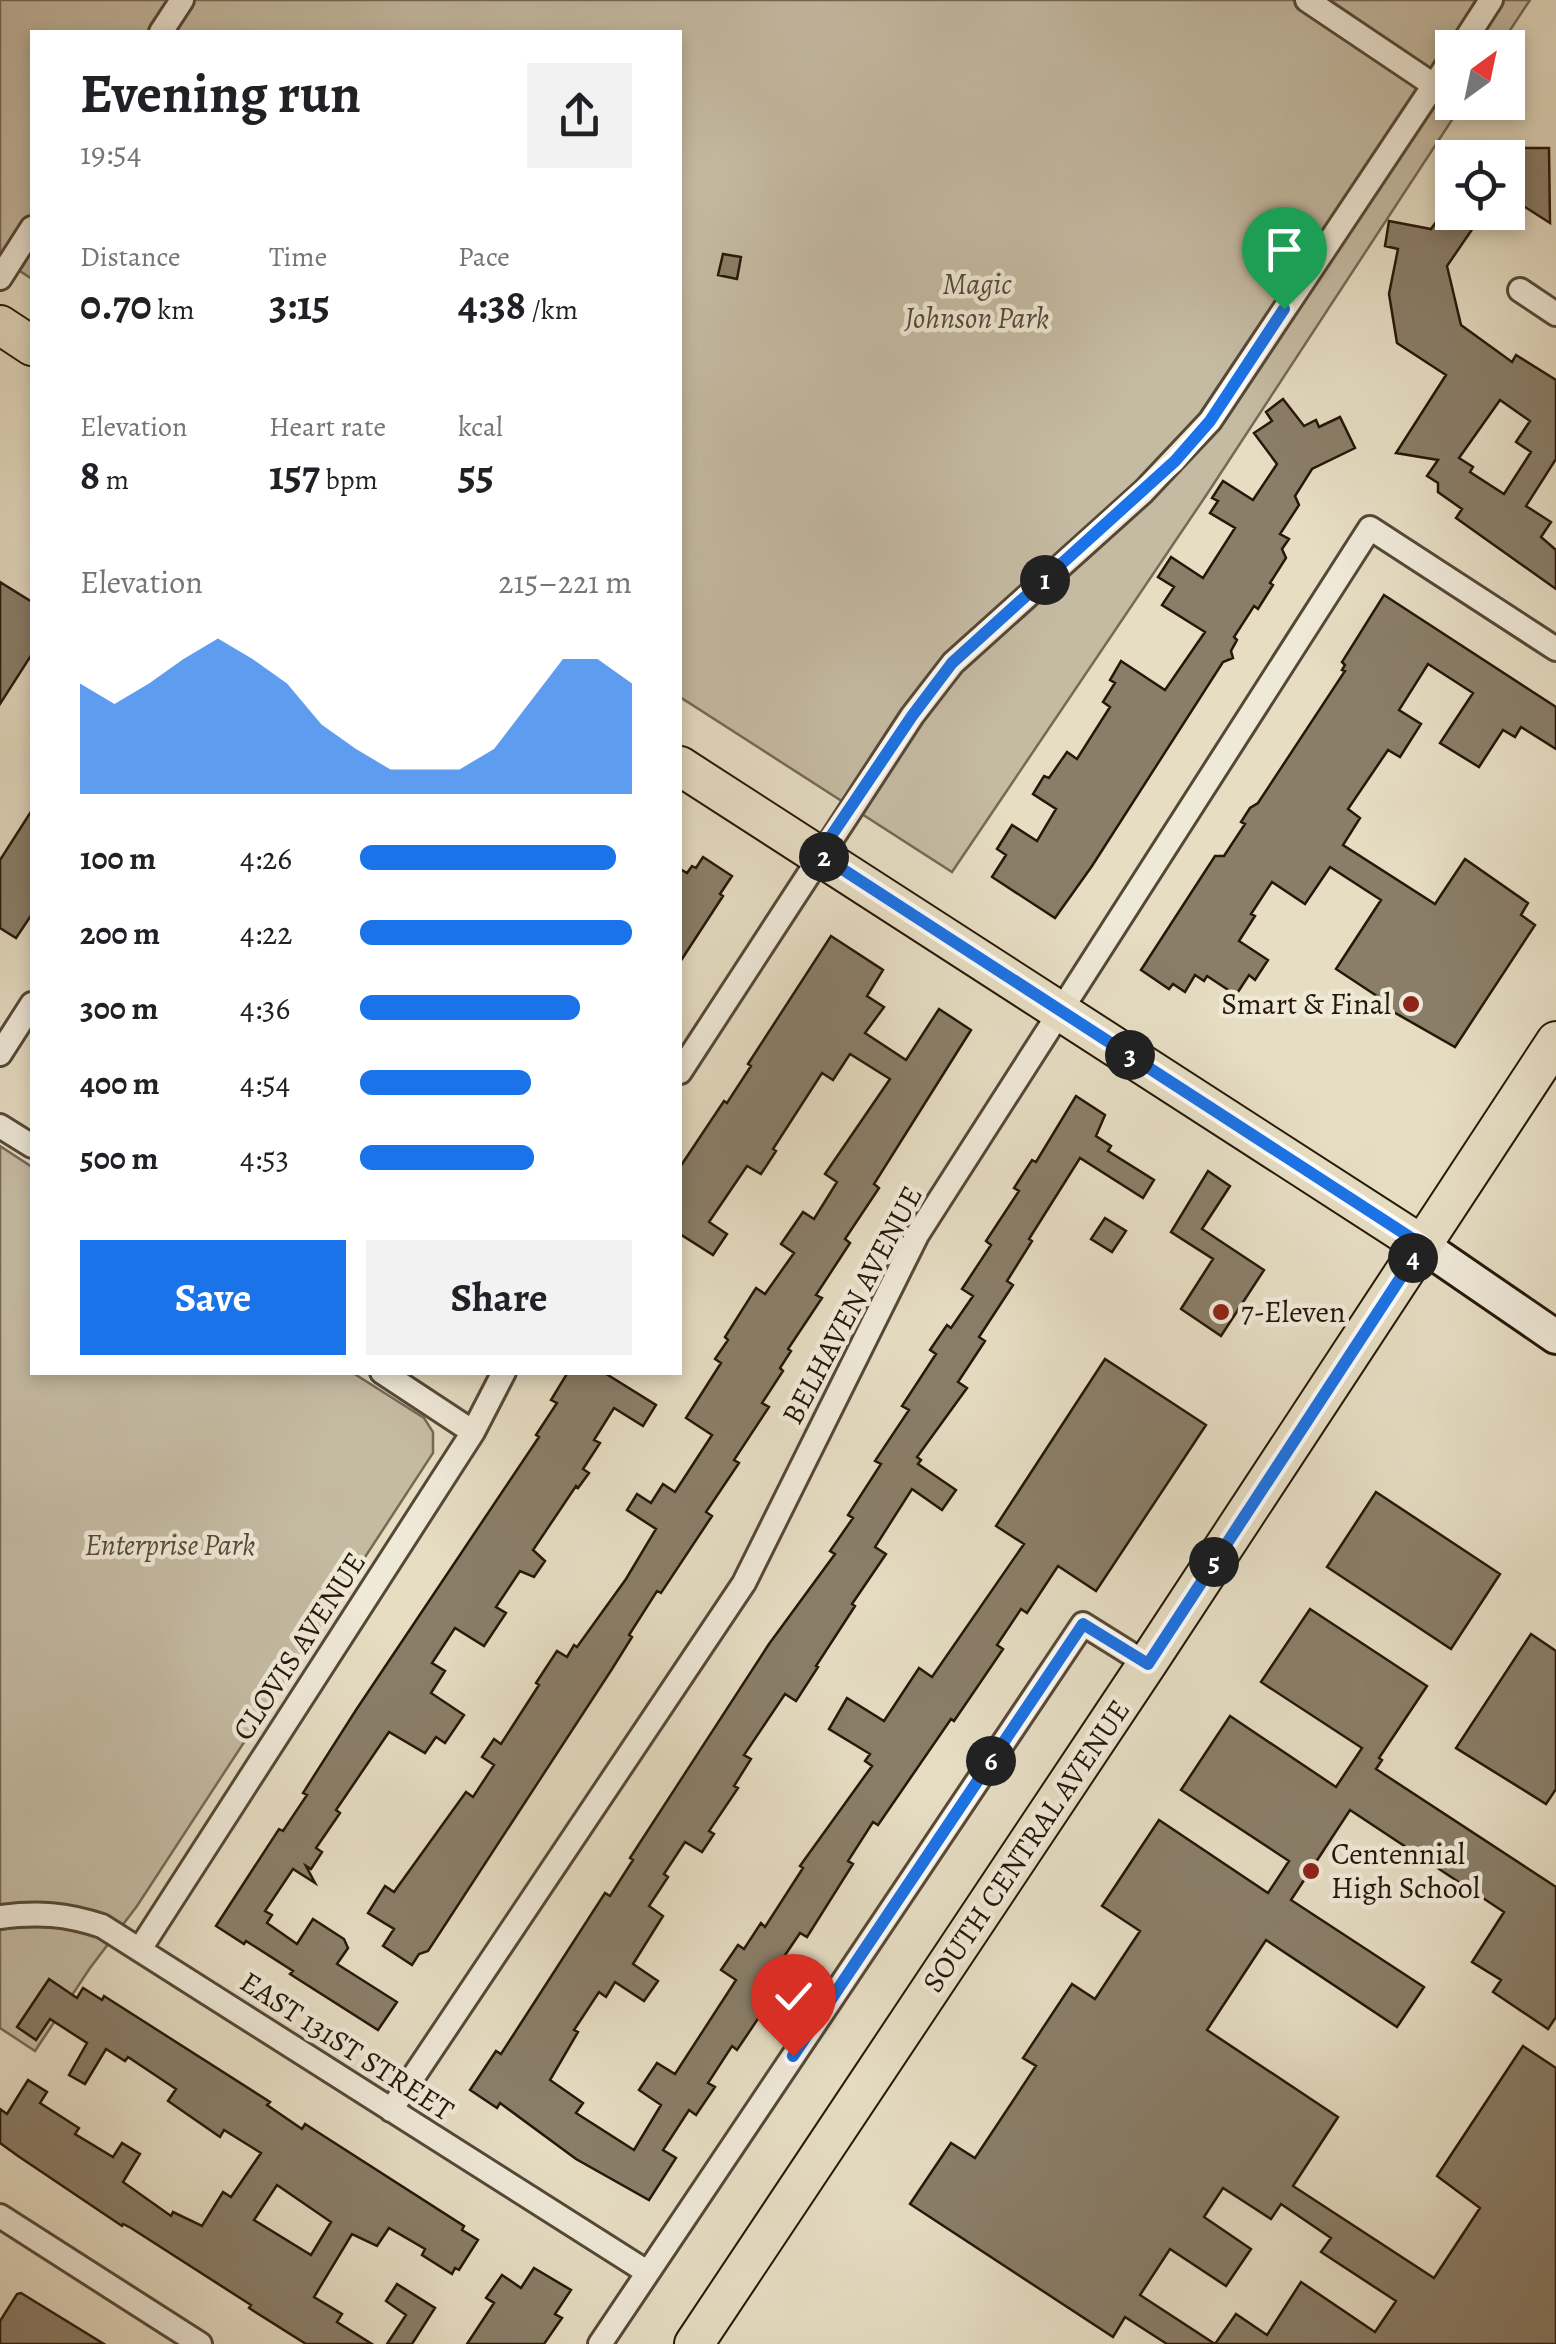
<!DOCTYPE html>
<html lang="en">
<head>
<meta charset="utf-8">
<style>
  body { margin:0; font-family:Alegreya,serif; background:#f2f2f2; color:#202124; height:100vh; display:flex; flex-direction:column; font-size:38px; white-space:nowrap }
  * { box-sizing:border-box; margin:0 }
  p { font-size:32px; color:#757577 }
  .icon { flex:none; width:55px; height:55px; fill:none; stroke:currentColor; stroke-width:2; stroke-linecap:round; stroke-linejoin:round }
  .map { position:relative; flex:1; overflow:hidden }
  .details { position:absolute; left:30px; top:30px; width:652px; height:1345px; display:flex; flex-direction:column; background:#fff; border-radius:0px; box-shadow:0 5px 15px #0003 }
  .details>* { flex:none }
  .needle { width:65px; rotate:33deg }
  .fabs { position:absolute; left:1435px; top:30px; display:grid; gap:20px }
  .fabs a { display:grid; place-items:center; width:90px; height:90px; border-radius:0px; background:#fff; box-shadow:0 5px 15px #0003; font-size:50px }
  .pin { position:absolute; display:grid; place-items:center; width:85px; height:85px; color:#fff; margin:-102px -42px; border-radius:50% 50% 50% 0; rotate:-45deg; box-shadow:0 0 10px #0007 }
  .pin .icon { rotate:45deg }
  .km { position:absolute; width:50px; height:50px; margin:-25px; border-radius:50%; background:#222; color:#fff; font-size:28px; line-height:50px; text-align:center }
  .round { display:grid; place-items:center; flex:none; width:105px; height:105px; border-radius:0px; background:#f2f2f2 }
  .summary { display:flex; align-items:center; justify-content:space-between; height:170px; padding:0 50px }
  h1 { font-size:55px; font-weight:700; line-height:75px }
  .figures { display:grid; grid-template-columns:repeat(3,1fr); gap:15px; height:170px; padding:10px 50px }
  .figures div { display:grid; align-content:center }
  .figures b { font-size:42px; font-weight:700 }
  .figures small { font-size:28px; font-weight:400 }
  .figures p { font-size:28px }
  .chart { height:280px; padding:20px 50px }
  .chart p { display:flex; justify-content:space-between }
  .chart svg { width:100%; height:180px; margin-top:10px; fill:#1a73e8; opacity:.7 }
  .primary-button { display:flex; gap:20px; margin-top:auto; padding:20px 50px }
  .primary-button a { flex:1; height:115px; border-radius:0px; background:#1a73e8; color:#fff; font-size:40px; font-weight:700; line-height:115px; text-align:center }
  .primary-button a+a { background:#f2f2f2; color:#202124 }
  ul { padding:0 50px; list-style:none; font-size:32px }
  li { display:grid; grid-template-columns:160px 120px 1fr; align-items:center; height:75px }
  li i { height:25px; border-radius:12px; background:#1a73e8 }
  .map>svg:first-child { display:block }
  .green { fill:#c5bba3; stroke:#766956; stroke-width:2.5 }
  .building { fill:#8a7e69; stroke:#261708; stroke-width:2.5; fill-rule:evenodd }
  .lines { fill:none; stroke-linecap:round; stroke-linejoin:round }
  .street-casing { stroke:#564837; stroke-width:28 }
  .secondary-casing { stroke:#261708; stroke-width:38 }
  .primary-casing { stroke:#261708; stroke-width:42 }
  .street { stroke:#efe9d8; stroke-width:22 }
  .secondary { stroke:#efe9d8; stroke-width:32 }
  .primary { stroke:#e6ddc3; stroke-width:38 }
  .route-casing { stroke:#fff; stroke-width:20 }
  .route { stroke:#1a73e8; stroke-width:12 }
  .poi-dot { fill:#8f2418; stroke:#efe9d8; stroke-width:4 }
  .labels { text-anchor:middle; stroke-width:9; stroke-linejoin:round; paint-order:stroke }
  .park-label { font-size:30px; font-style:italic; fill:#564836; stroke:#efe9d8 }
  .poi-label { font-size:30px; fill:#261708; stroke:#efe9d8; text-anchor:start }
  .street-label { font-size:30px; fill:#261708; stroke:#efe9d8 }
</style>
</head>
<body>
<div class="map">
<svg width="1556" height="2344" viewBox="0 0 1556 2344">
  <rect width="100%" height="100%" fill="#e6ddc3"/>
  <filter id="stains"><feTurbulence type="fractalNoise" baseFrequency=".002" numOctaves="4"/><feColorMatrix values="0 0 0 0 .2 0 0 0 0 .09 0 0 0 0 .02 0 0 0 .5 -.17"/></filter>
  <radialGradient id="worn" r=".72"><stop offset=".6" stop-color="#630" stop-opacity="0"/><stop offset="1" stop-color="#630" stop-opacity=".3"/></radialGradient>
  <path class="green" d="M0,0H1530L1499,47L1452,48V102L1463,103L1207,494L952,872L680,697V32H32V279L0,258Z
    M0,1146L32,1167V1372L353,1373L424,1418L433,1432V1453L137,1906L90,1968L35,2051L0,2028Z"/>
  <path class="building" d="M1512,148H1549L1550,223L1525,207L1508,220Z
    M1449,204L1452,212H1484L1447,266L1461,325L1512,362L1516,355L1556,380V459L1526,506L1551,522L1541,537L1556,550V589L1456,518L1462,509L1438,492V483L1427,476L1438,460L1396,453L1446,375L1397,343L1389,294L1398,249L1385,246L1389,221L1431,229ZM1500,400L1530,421L1516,442L1531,452L1504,494L1470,472L1473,467L1459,458Z
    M723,254L741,257L737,279L718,275Z
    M1283,399L1304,426L1316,420L1319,427L1340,417L1355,448L1312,469L1295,496L1299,505L1280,534L1289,539L1282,549L1286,558L1270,583L1273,585L1258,609L1254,606L1234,637L1237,640L1231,651L1233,658L1223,662L1092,866L1055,918L992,877L1006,855L997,849L1012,825L1037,841L1056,809L1033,794L1044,776L1049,778L1067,752L1077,759L1110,707L1103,702L1115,683L1110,680L1121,661L1165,690L1205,632L1162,605L1174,587L1158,577L1171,557L1203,578L1235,528L1210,513L1218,501L1212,498L1223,481L1253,500L1277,464L1254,433L1272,421L1266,412Z
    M0,582L32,602V654L0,704Z
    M1384,595L1556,707V749L1521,727L1515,737L1503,730L1479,767L1440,743L1473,693L1428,664L1399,710L1421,724L1400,757L1388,750L1348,809L1360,818L1343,845L1435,904L1465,859L1528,903L1521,915L1535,925L1455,1047L1390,1010L1389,1004L1336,969L1381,900L1330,867L1305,904L1272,882L1251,914L1255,916L1239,941L1268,960L1255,980L1249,975L1236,995L1207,976L1204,981L1195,975L1185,992L1173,984L1169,989L1141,970L1215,856H1224L1245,824L1241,822L1250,808L1258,803L1345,671L1342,670L1345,665L1342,662Z
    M32,810V914L16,938L0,928V860Z
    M703,857L732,876L720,894L723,896L680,962V869L687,873L692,866L696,868Z
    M831,936L883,970L867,996L884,1007L865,1033L906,1060L939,1009L971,1030L874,1184L879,1188L845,1239L850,1243L816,1295L822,1298L788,1349L791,1351L780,1368L783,1371L762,1403L769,1407L734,1460L739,1463L706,1512L712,1516L661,1593L657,1591L629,1635L632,1637L612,1669L428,1951L419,1954L412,1965L383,1946L394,1929L368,1913L385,1886L394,1892L466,1792L473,1797L494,1765L482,1757L494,1739L501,1744L539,1685L536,1683L557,1651L567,1657L574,1645L577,1647L626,1579L656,1529L627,1510L637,1494L651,1503L663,1484L675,1492L712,1435L686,1418L721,1363L715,1359L728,1340L725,1337L756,1288L765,1294L794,1253L781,1244L803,1212L814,1219L837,1182L825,1174L890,1079L850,1054L833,1080L822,1073L773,1149L776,1151L761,1174L747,1166L709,1222L727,1234L713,1255L680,1234V1167L724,1101L727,1103L751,1066L748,1064Z
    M1076,1096L1105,1115L1096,1136L1111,1146L1108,1151L1154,1180L1143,1198L1080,1158L1029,1239L1032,1241L1007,1281L1013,1285L979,1337L985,1341L958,1382L967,1388L917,1457L921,1460L918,1464L956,1490L942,1510L912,1489L875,1547L886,1554L852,1604L855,1606L816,1666L818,1667L796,1701L785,1694L744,1755L751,1759L734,1786L738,1788L709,1831L714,1834L702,1852L685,1842L664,1874L668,1877L649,1906L663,1916L633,1964L658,1981L644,2001L615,1982L606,1997L599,1992L574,2030L578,2032L550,2080L583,2103L576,2113L634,2150L661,2105L639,2090L657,2063L675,2074L736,1980L721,1970L738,1945L744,1949L761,1923L765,1927L803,1868L800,1866L872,1766L865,1761L870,1754L829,1729L847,1698L884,1721L919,1668L932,1677L1024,1544L996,1526L1105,1359L1206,1425L1096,1591L1058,1566L1027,1613L1021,1609L997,1645L1003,1649L984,1677L954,1721L951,1719L878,1825L873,1822L848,1861L853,1864L807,1937L800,1933L775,1970L786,1977L737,2050L732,2046L708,2083L715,2087L696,2115L689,2110L663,2150L676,2158L649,2200L576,2159L500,2103L497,2108L470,2090L496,2051L501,2054L605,1893L610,1896L633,1860L630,1858L769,1644L835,1554L830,1551L853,1518L848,1515L881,1464L875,1461L909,1410L902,1406L936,1354L930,1350L947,1325L951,1328L973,1296L962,1289L991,1245L986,1241L1019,1191L1014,1188L1032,1160L1036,1162Z
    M1208,1171L1230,1186L1202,1229L1264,1270L1221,1336L1181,1309L1213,1259L1171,1232Z
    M1105,1218L1126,1231L1112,1252L1091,1239Z
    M568,1372H603L656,1405L643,1426L614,1408L594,1440L600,1443L583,1469L589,1473L578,1488L576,1486L533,1550L545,1561L534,1577L520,1571L496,1607L506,1613L484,1646L455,1628L432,1663L445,1671L431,1693L464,1715L445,1743L436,1737L425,1753L389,1732L336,1810L340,1813L316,1848L322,1852L311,1869L306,1866L315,1883L293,1869L265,1911L272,1915L267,1923L297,1944L313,1919L344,1939L348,1948L337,1964L397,2002L378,2030L290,1974L293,1971L246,1941L244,1944L216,1926L279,1829L283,1831L307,1795L303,1793L356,1710L539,1437L536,1435L557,1403L551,1400Z
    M1376,1492L1500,1574L1451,1649L1327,1567Z
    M1310,1609L1427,1686L1379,1758L1382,1760L1376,1769L1556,1887V2017L1548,2029L1493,1992L1501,1980L1472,1962L1504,1912L1350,1810L1291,1900L1424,1987L1397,2027L1266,1940L1207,2030L1338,2117L1293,2186L1434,2278L1480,2208L1437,2176L1523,2046L1556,2068V2344H1215L1236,2314L1267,2335L1301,2282L1375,2332L1396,2301L1321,2252L1331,2238L1281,2204L1271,2219L1223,2188L1204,2217L1251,2249L1226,2286L1170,2249L1140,2295L1215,2344H1167L1125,2317L1113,2337L910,2204L951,2143L975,2158L1036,2066L1023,2058L1072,1984L1095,1999L1140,1931L1102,1906L1159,1820L1268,1893L1289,1861L1181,1790L1230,1716L1336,1787L1362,1748L1261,1682Z
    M1531,1634L1556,1651V1789L1546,1804L1456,1748Z
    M49,1979L77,1998L83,1988L102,2000L104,1996L270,2102L267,2105L302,2129L305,2124L464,2226L462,2230L478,2240L459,2270L455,2268L452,2274L422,2255L425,2249L389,2228L377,2246L352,2234L314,2297L342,2314L337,2322L372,2344H306L249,2308L251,2305L131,2228L123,2224L122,2226L18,2156L0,2143V2109L7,2114L28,2080L47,2092L40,2103L79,2128L75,2134L113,2157L122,2143L140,2154L123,2182L171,2216L173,2212L202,2226L223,2192L231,2197L261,2153L224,2130L220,2137L168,2101L176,2089L128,2057L125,2061L106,2049L85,2084L69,2075L87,2043L50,2019L36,2040L17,2027ZM277,2185L331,2222L311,2255L254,2220Z
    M534,2268L571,2290L555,2314L562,2318L544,2344H467L494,2303L486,2298L502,2275L521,2288Z
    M397,2284L435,2308L412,2344H387L406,2315L386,2301Z
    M21,2293L104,2344H0V2321L17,2294Z"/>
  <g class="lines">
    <defs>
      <path id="street" d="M1307,0L1435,86
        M161,32L182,0
        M1460,48L1491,0
        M0,278L32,228
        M1520,290L1556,314
        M0,1054L32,1004
        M680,1072L912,716L953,663L1143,492L1210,421L1452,58
        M0,1126L32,1146
        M382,1372L473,1432
        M0,1917C38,1912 66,1914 102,1926L647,2272
        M140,1949L473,1432L504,1372
        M391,2110L744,1583L917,1235L1370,528L1556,649
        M0,2216L200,2344
        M600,2344L1083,1624L1147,1664"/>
      <path id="secondary" d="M1422,1245L1556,1337"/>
      <path id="primary" d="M0,325L32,346
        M680,766L1422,1245
        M694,2344L1147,1664L1556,1041"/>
    </defs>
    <use href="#street" class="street-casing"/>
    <use href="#secondary" class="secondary-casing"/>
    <use href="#primary" class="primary-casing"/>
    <use href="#street" class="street"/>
    <use href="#secondary" class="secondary"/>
    <use href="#primary" class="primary"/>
  </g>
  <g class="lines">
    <defs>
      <path id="route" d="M793,2056L1083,1624L1148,1664L1422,1245L819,854L912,716L952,663L1175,461L1210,421L1284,309"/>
    </defs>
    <use href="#route" class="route-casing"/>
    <use href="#route" class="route"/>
  </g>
  <g class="poi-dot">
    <circle cx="1411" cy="1004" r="10"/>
    <circle cx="1221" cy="1312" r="10"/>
    <circle cx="1311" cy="1871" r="10"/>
  </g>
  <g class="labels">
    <g class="park-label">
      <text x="977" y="294">Magic<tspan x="977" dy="34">Johnson Park</tspan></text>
      <text x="170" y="1555">Enterprise Park</text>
    </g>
    <g class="poi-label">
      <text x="1391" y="1014" text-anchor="end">Smart &amp; Final</text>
      <text x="1241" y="1322">7-Eleven</text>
      <text x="1331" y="1864">Centennial<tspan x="1331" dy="34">High School</tspan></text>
    </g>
    <g class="street-label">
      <text transform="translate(852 1305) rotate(-62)" y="10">BELHAVEN AVENUE</text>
      <text transform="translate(299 1646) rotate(-57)" y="10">CLOVIS AVENUE</text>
      <text transform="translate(1026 1846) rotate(-56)" y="10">SOUTH CENTRAL AVENUE</text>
      <text transform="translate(347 2046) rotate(33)" y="10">EAST 131ST STREET</text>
    </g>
  </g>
  <rect width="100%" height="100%" filter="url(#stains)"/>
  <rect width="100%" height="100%" fill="url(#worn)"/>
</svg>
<div class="fabs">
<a><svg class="needle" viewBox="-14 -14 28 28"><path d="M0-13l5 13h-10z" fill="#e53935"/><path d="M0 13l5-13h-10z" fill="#757577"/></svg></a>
<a><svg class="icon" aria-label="locate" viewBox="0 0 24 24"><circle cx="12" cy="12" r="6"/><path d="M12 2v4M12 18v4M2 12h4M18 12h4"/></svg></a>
</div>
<div class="pin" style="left:1284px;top:309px;background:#1e9e55"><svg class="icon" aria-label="arrive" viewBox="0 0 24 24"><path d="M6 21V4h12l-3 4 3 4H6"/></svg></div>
<div class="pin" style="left:793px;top:2056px;background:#d93025"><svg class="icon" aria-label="check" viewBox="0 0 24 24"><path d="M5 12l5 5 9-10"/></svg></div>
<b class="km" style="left:1045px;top:580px">1</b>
<b class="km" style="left:824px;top:857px">2</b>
<b class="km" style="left:1130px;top:1055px">3</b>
<b class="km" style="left:1413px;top:1258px">4</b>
<b class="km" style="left:1214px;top:1562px">5</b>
<b class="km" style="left:991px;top:1761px">6</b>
<section class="details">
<div class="summary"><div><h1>Evening run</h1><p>19:54</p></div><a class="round"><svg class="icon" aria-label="share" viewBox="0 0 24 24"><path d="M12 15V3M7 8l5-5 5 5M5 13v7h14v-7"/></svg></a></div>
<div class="figures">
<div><p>Distance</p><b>0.70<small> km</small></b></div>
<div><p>Time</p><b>3:15</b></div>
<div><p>Pace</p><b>4:38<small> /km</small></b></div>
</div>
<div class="figures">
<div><p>Elevation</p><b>8<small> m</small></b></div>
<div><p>Heart rate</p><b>157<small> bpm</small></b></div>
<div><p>kcal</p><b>55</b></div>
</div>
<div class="chart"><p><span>Elevation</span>215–221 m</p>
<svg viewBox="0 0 160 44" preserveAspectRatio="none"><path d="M0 44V17L10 22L20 17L30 11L40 6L50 11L60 17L70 27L80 33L90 38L100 38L110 38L120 33L130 22L140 11L150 11L160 17V44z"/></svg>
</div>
<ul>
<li><b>100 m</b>4:26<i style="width:94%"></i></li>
<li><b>200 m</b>4:22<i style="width:100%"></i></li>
<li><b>300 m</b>4:36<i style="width:81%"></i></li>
<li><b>400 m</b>4:54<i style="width:63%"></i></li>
<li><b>500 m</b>4:53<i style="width:64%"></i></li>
</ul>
<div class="primary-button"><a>Save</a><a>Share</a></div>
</section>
</div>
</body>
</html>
